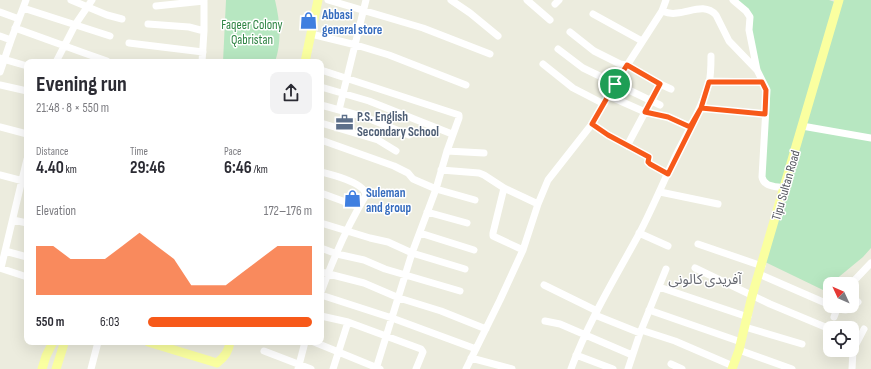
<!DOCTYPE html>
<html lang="en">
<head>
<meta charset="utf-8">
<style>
  body { margin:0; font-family:"Sofia Sans Condensed","Noto Sans Arabic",sans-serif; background:#f2f2f3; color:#2b2b33; height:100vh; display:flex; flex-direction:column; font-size:15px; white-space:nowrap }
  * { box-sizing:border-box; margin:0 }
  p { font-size:13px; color:#7c7c81 }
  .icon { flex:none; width:22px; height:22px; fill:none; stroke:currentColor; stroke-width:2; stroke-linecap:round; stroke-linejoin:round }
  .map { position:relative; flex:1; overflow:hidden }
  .drawer { position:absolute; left:24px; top:59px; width:300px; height:286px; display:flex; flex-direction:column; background:#fff; border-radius:8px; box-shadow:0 4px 16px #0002 }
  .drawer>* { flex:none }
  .needle { width:26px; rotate:314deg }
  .controls { position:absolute; left:823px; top:277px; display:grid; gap:8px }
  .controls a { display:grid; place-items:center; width:36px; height:36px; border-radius:8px; background:#fff; box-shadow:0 4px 16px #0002; font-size:20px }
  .pin { position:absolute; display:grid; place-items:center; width:34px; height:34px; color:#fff; margin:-17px; border:2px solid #fff; border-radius:50%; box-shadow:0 1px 4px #0007 }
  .round { display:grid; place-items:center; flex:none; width:42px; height:42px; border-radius:8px; background:#f2f2f3 }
  .overview { display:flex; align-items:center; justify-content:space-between; height:68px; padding:0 12px }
  h1 { font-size:22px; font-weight:700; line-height:30px }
  .figures { display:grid; grid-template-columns:repeat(3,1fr); gap:6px; height:68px; padding:4px 12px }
  .figures div { display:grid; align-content:center }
  .figures b { font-size:17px; font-weight:700 }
  .figures small { font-size:11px; font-weight:400 }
  .figures p { font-size:11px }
  .chart { height:112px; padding:8px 12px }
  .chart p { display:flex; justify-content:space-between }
  .chart svg { width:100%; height:72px; margin-top:4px; fill:#f75919; opacity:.7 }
  ul { padding:0 12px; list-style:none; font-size:13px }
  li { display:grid; grid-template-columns:64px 48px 1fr; align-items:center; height:30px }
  li i { height:10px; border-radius:5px; background:#f75919 }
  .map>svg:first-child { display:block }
  .green { fill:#b7e7c1 }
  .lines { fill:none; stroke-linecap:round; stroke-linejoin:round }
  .minor { stroke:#fff; stroke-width:7 }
  .major { stroke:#faffa0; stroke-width:9 }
  .route-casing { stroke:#fff; stroke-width:8 }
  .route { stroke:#f75919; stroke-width:5 }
  .labels { text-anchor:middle; stroke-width:3; stroke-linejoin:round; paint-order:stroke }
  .shop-label { font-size:13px; font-weight:bold; fill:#366cbe; stroke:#fff; text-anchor:start }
  .park-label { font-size:13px; fill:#2d8342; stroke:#fff }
  .service-label { font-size:13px; font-weight:bold; fill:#4e5e75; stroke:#fff; text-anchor:start }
  .street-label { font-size:13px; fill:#575961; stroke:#fff }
  .neighbourhood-label { font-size:14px; fill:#686b73; stroke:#fff }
</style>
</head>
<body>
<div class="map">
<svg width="871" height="369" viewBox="0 0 871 369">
  <rect width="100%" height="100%" fill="#ececde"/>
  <path class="green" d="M226,0H275C280,22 282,41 275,62H223Z
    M734,0H829L838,3L839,0H871V248L863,257L823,290L763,261L782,189L762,182L766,91L756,70L749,17Z"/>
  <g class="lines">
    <path class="minor" d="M71,0L107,15L122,19
      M328,0L423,28L490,54
      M451,0L470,13L498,36
      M527,0L550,20
      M733,0L746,11L750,17L749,30L757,70L767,90L762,177C764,187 775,186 784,188
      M555,4L559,0
      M156,6L204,1
      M23,8L110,36
      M662,11C667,13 672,14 677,13C691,12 705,3 716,15L729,41L757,70
      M0,12L19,19
      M593,14L642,41
      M148,24L189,27L204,31
      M15,28L87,54L107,61
      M570,32L594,51L620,64L627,65L660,84L671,89
      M311,34L356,45L389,55L466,85
      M0,36L11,40
      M129,43L203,52
      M558,49L583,68L660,105
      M0,58L27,66
      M56,62L75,25L92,0
      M202,62L204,31V0
      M543,64L573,88L604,104
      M321,70L459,115V118L447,151L436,189L412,253L376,369
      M0,72L11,40L26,0
      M709,81L762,82
      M0,85L27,91
      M321,87L369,101L452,134
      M609,96L645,112L668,117L691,127
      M321,105L365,117L409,135
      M701,108L765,114
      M339,110L366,0
      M321,123L378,140L396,151
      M592,124L608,135L649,157L648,162L650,164L668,174
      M802,126L871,138
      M0,127L27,134
      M321,140L394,166L408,173L413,179L436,189L475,200
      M627,146L660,84
      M447,151L484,153
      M441,170L479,173L484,175L504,188L538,204
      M321,172C332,175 364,182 366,195C348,225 333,259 321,292
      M0,175L27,182
      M504,188L493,233V236L523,250
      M660,192L718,204
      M321,193L359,207
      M427,212L467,223
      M13,220L27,223
      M321,223L370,238L388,242L412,253L465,269
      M420,233L474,250
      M639,233L668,246
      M698,244L762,266
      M321,248L337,254L364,260L385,269L460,291
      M5,251L27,257
      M0,268L27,277
      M1,268L27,159
      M695,268L770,304L830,329
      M321,272L364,283L399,298L441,311L486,329
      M759,274L830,305
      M851,284L871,263
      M544,285L597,311
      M659,287L748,317
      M321,295L392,318L476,349
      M832,306C846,312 846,312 858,302
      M649,310L741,342
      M595,315L640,333
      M321,316L348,322L421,349L423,352L416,369
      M834,317L838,306
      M545,321L560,324L632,355
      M745,327L802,344
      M641,330L675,341L733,366
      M314,342L380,369
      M739,350L792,369
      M264,351L311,369
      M576,355L613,369
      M471,358L512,369
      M671,364L682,369
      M91,369L98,342
      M298,369L305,342
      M333,369L348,322
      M466,369L500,300L523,250L538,204L548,180L592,124L615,84L662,11L666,0
      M571,369C588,322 615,278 639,234C652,209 663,183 675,157C687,133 701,110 709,83C711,75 711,65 711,56
      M628,369L640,333L666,269
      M852,369L853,350L864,329"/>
    <path class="major" d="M305,62L318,0
      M148,342L217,363C225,357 229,351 230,342
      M42,369L46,356L53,342
      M56,369L63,347L64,342
      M732,369L739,350L752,296L839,0"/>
  </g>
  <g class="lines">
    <defs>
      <path id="route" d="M615,84L592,124L608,135L649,157L648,162L650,164L668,174L701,108L765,114L766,90L762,82H709L701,108L690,127L668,117L645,112L660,84L627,65L615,84"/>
    </defs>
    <use href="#route" class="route-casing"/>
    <use href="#route" class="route"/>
  </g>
  <defs>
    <symbol id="shop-bare" viewBox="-9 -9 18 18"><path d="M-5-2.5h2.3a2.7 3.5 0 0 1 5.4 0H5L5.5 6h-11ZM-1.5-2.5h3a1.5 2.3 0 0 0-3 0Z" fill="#3f7fe0" stroke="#fff" stroke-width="2.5" paint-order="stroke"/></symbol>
    <symbol id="office-bare" viewBox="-9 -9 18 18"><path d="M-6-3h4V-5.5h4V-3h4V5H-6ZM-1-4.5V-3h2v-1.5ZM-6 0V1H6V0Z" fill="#5c6f8a" stroke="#fff" stroke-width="2.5" paint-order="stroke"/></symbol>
  </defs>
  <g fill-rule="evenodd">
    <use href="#shop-bare" x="296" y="8" width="25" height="25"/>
    <use href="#office-bare" x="332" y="110" width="25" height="25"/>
    <use href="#shop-bare" x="340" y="186" width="25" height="25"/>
  </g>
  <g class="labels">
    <g class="shop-label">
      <text x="322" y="19">Abbasi<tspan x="322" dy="15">general store</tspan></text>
      <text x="366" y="197">Suleman<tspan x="366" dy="15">and group</tspan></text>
    </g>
    <g class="park-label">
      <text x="252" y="29">Faqeer Colony<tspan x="252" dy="15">Qabristan</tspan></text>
    </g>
    <g class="service-label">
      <text x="357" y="121">P.S. English<tspan x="357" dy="15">Secondary School</tspan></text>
    </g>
    <g class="street-label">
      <text transform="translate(785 185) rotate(-74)" y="5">Tipu Sultan Road</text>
    </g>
    <g class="neighbourhood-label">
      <text x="705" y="284">آفریدی کالونی</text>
    </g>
  </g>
</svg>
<div class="controls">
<a><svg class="needle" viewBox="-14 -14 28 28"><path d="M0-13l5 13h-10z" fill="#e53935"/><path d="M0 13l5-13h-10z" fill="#7c7c81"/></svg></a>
<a><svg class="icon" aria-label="locate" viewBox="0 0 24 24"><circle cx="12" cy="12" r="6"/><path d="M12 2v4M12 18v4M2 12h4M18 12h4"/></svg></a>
</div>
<div class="pin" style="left:615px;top:84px;background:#1e9e55"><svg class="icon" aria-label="arrive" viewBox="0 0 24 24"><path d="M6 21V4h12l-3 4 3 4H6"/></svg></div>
<section class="drawer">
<div class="overview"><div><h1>Evening run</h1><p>21:48 · 8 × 550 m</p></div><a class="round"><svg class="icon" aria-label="share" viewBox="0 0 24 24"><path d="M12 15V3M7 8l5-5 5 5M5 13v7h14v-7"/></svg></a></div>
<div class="figures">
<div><p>Distance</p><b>4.40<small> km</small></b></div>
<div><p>Time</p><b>29:46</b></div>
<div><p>Pace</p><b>6:46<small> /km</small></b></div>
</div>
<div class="chart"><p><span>Elevation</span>172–176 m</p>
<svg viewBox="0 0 160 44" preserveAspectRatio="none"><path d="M0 44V14L10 14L20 22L30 22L40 22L50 14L60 6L70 14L80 22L90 38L100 38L110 38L120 30L130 22L140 14L150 14L160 14V44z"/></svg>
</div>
<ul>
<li><b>550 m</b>6:03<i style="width:100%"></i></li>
</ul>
</section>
</div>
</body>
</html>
